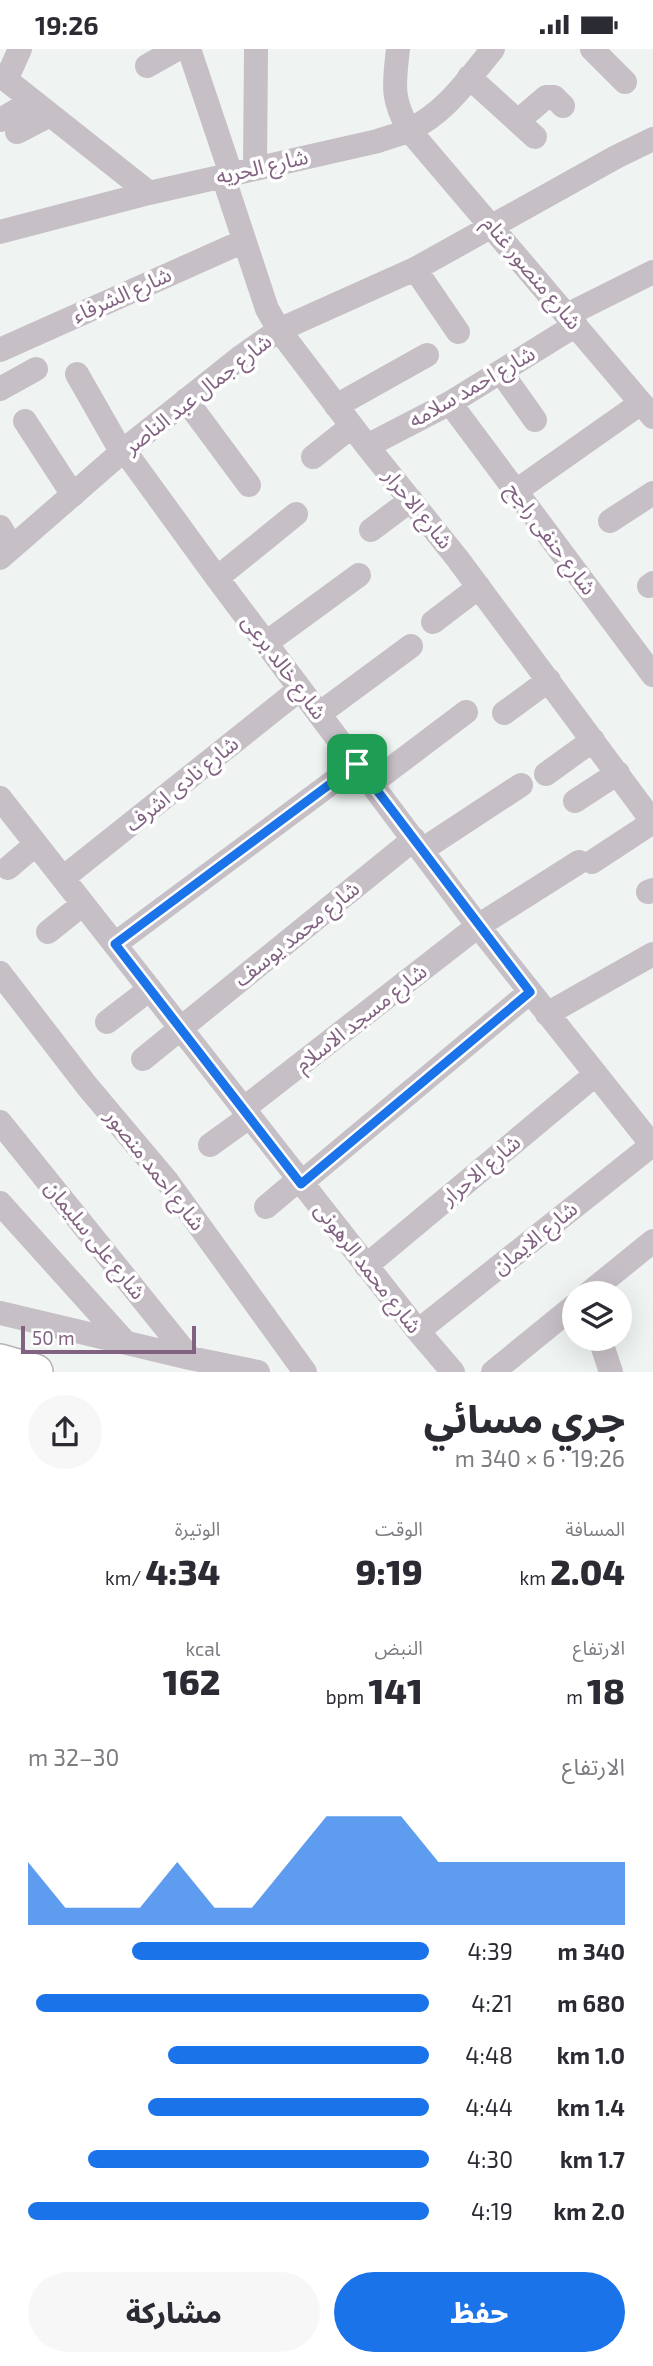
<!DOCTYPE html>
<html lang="ar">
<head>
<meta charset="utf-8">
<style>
  body { margin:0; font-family:"Exo 2","Noto Sans Arabic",sans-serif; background:#f7f7f7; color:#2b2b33; direction:rtl; height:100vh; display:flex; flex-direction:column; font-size:26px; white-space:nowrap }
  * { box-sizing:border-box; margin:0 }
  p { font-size:23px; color:#7c7c81 }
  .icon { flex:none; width:38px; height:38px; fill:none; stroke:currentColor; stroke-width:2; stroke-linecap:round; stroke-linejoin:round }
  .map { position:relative; height:1323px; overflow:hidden; direction:ltr }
  .panel { display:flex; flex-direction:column; background:#fff; flex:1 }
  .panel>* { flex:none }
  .buttons { position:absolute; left:562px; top:1232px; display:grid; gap:14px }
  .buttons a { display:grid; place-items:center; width:70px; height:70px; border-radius:50%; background:#fff; box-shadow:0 7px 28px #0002; font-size:35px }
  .scale { position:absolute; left:21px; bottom:18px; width:175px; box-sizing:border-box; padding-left:7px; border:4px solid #816281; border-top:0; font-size:19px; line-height:24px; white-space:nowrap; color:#816281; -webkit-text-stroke:5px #fff; paint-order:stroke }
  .pin { position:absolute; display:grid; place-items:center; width:60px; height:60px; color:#fff; margin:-30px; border-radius:14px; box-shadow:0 4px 10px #0006 }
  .round { display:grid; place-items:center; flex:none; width:74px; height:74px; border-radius:37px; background:#f7f7f7 }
  .head { display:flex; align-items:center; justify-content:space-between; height:119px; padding:0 28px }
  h1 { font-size:38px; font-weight:800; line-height:52px }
  .stats { display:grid; grid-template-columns:repeat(3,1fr); gap:10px; height:119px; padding:7px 28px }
  .stats div { display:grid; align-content:center }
  .stats b { font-size:35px; font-weight:800 }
  .stats small { font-size:19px; font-weight:400 }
  .stats p { font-size:19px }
  .chart { height:196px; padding:14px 28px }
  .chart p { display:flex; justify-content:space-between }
  .chart svg { width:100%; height:126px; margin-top:7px; fill:#1a73e8; opacity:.7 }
  .button { display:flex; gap:14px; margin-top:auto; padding:14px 28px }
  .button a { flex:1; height:80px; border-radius:42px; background:#1a73e8; color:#fff; font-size:28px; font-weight:800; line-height:80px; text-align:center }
  .button a+a { background:#f7f7f7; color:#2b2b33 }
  ul { padding:0 28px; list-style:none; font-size:23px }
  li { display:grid; grid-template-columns:112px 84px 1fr; align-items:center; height:52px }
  li i { height:18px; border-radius:9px; background:#1a73e8 }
  .status { display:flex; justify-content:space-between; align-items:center; height:49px; padding:0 35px; background:#fff; direction:ltr }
  .status svg { height:19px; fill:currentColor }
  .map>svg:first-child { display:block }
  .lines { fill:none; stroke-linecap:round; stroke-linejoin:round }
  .highway-casing { stroke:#b8b2b8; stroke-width:38 }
  .minor { stroke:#c6bfc6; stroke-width:24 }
  .highway { stroke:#fff; stroke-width:35 }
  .route-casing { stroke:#fff; stroke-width:14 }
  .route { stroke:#1a73e8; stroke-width:9 }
  .labels { text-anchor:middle; stroke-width:7; stroke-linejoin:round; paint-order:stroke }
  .street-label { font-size:21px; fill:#816281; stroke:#fff }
</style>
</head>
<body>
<div class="status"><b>19:26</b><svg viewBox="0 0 49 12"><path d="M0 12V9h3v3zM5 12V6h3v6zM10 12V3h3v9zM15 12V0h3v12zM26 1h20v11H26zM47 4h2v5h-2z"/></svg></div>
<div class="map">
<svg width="653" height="1323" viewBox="0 0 653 1323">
  <rect width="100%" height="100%" fill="#eff4f2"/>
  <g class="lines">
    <defs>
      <path id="highway" d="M0,1313L35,1323"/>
    </defs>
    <use href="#highway" class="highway-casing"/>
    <path class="minor" d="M189,0L231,125
      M398,0C394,36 391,49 409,81L653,368
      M592,0L625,33
      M147,17L177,0
      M0,26L149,144
      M469,28L535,88
      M6,31L20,0
      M0,71L33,52
      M518,72L546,48H554L563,57
      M17,83L50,66
      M255,120L256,0
      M223,127L267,260L279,281L367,397L457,509L653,773L592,813
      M0,183L149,144L378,92C388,88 400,86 409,81C446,64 468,30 493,0
      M415,220L458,283
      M567,266L653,223
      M0,301L244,192
      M501,323L535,371
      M77,325L122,404
      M0,340L36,320
      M186,351L249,436
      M450,354L653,626
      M336,357L427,306
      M25,372L73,446
      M367,397L450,354L576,276
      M124,401L217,529L478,877L653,1097
      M313,408L352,377
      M516,442L641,354
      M610,472L653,444
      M0,478L12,498
      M371,481L411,451
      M0,509L124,401L242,307L279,281L415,220L616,108L653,90
      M217,529L296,465
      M649,537L653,534
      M433,573L479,538
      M266,594L359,526
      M504,664L549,631
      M319,665L411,597
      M546,725L593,691
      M372,734L466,663
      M0,749L418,1282L453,1323
      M575,752L618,724
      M422,801L521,736
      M8,819L36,795
      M63,829L300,640
      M648,843L653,841
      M48,883L83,855
      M115,895L357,715
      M0,924L87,1037L167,1132L305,1323
      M547,965L653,905
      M107,973L150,940
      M143,1010L414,790
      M243,1060L478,877L579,813
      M0,1073L190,1309
      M210,1096L249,1068
      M301,1134L530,943
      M0,1154L126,1294
      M266,1158L298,1131
      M366,1217L596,1025
      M589,1244L653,1192
      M0,1264L190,1309L258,1323
      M418,1282L652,1096
      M600,1290L611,1323
      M493,1323L574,1257"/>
    <use href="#highway" class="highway"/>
  </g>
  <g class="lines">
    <defs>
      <path id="route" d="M357,715L530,943L301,1135L115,895Z"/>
    </defs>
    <use href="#route" class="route-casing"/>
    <use href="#route" class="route"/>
  </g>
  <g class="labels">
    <g class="street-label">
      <text transform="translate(262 118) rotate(-13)" y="7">شارع الحريه</text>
      <text transform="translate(532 224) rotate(50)" y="7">شارع منصور غنام</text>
      <text transform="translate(122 246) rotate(-24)" y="7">شارع الشرفاء</text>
      <text transform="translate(472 338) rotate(-30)" y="7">شارع احمد سلامه</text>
      <text transform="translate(198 345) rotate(-38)" y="7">شارع جمال عبد الناصر</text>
      <text transform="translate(418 460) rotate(51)" y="7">شارع الاحرار</text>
      <text transform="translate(551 490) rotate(53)" y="7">شارع حنفى راجح</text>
      <text transform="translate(284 618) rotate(53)" y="7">شارع خالد برعى</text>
      <text transform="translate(182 735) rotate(-39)" y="7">شارع نادى اشرف</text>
      <text transform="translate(297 885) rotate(-39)" y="7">شارع محمد يوسف</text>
      <text transform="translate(361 969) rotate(-38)" y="7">شارع مسجد الاسلام</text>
      <text transform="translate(155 1121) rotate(52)" y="7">شارع احمد منصور</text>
      <text transform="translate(481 1121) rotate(-40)" y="7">شارع الاحرار</text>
      <text transform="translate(535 1189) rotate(-39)" y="7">شارع الايمان</text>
      <text transform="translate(95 1191) rotate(51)" y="7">شارع على سليمان</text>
      <text transform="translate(368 1219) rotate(52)" y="7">شارع محمد الرهونى</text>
    </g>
  </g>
</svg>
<div class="buttons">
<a><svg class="icon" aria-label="layers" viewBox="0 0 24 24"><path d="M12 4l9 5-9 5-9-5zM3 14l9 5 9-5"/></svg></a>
</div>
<div class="scale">50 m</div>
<div class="pin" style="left:357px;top:715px;background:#1e9e55"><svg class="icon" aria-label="arrive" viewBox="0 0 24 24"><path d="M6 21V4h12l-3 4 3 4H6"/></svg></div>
</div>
<section class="panel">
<div class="head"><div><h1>جري مسائي</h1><p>19:26 · 6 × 340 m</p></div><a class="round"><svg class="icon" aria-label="share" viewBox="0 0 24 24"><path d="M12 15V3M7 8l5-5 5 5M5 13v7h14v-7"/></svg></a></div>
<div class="stats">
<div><p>المسافة</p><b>2.04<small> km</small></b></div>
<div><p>الوقت</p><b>9:19</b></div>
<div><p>الوتيرة</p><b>4:34<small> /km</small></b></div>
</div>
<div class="stats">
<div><p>الارتفاع</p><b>18<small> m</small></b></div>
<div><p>النبض</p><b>141<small> bpm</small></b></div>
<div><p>kcal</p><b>162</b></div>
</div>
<div class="chart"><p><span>الارتفاع</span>30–32 m</p>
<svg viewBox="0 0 160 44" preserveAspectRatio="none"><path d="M0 44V22L10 38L20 38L30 38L40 22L50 38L60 38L70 22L80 6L90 6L100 6L110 22L120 22L130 22L140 22L150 22L160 22V44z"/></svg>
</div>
<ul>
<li><b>340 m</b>4:39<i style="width:74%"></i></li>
<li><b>680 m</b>4:21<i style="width:98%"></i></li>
<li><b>1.0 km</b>4:48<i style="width:65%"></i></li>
<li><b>1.4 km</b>4:44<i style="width:70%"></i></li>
<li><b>1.7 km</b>4:30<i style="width:85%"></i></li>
<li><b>2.0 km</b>4:19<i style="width:100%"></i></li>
</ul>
<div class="button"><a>حفظ</a><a>مشاركة</a></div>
</section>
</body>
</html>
